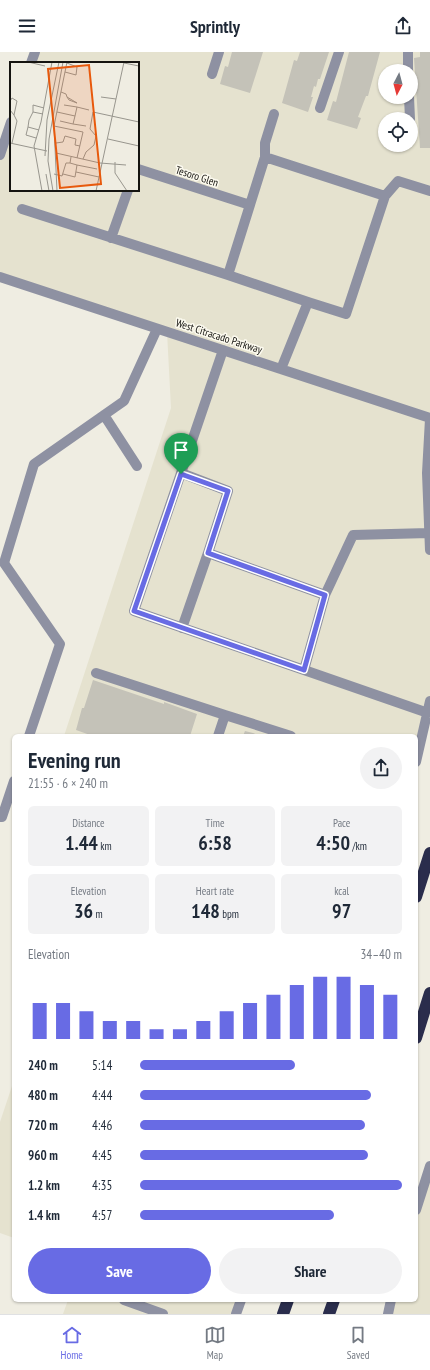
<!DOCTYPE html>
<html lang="en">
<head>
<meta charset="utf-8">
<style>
  body { margin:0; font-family:"PT Sans Narrow",sans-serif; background:#f2f2f3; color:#1f2937; height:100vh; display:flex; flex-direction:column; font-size:15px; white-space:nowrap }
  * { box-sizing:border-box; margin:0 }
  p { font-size:13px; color:#747a83 }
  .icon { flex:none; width:22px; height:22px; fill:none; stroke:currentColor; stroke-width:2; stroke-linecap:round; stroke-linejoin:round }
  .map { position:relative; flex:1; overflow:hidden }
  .panel { position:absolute; left:12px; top:682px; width:406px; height:568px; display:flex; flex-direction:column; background:#fff; border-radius:6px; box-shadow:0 1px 3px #0004 }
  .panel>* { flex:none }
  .needle { width:26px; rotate:186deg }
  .controls { position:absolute; left:378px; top:12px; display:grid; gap:8px }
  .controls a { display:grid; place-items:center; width:40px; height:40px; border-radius:50%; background:#fff; box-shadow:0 1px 3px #0004; font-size:20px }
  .pin { position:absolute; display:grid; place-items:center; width:34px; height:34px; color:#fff; margin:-41px -17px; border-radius:50% 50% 50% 0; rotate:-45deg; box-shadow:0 0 4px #0007 }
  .pin .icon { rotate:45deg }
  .round { display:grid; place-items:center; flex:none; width:42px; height:42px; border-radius:21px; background:#f2f2f3 }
  .headline { display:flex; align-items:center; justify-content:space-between; height:68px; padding:0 16px }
  h1 { font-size:22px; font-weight:700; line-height:30px }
  .figures { display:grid; grid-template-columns:repeat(3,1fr); gap:6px; height:68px; padding:4px 16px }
  .figures div { display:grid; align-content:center; border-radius:6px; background:#f2f2f3; text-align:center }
  .figures b { font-size:20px; font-weight:700 }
  .figures small { font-size:11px; font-weight:400 }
  .figures p { font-size:11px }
  .chart { height:112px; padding:8px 16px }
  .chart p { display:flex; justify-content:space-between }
  .chart svg { width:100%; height:72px; margin-top:4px; stroke:#686be4; stroke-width:6 }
  .cta { display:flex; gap:8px; margin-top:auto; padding:8px 16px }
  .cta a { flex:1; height:46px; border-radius:24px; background:#686be4; color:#fff; font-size:16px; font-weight:700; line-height:46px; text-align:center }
  .cta a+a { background:#f2f2f3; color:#1f2937 }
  ul { padding:0 16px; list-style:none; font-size:13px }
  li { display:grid; grid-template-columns:64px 48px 1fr; align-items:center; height:30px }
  li i { height:10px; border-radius:5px; background:#686be4 }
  header { display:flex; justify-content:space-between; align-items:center; height:52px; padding:0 16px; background:#fff; font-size:18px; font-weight:700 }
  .menu { display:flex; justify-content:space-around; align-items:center; height:56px; border-top:1px solid #e0e1e3; background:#fff; font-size:11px; color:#747a83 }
  .menu a { display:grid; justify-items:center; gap:2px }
  .menu .on { color:#686be4 }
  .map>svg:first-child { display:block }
  .built { fill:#e5e2cf; fill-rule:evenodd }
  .building { fill:#c4c2b8 }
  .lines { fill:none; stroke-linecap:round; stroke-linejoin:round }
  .minor { stroke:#8e91a2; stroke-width:10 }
  .highway { stroke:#2a2d4c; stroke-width:12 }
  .route-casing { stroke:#fff; stroke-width:8 }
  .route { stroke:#686be4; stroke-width:5 }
  .labels { text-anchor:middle; stroke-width:3; stroke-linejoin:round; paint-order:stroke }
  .street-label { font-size:11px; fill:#151410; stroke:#fcfaef }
  .inset-road { fill:none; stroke:#98968e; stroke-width:1 }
  .view { fill:#e8590c; fill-opacity:0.15; stroke:#e8590c; stroke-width:2 }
  .inset-edge { fill:none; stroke:#151410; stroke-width:2 }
</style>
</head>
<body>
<header><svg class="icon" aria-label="menu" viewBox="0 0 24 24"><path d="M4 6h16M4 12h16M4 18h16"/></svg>Sprintly<svg class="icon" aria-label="share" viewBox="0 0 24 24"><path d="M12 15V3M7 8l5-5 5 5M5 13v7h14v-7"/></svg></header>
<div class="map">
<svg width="430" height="1262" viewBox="0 0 430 1262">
  <rect width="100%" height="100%" fill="#efede2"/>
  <path class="built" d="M35,0H430V649L416,710V684H64L171,356L167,280L0,225V103L11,70V138H138V11H31ZM385,19H411V45H385ZM385,67H411V93H385Z
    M14,1028V1186L0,1181V1070Z
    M430,1114V1262H388L391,1248H416V1158Z
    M68,1248H241L236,1262H63Z"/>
  <path class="building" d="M232,0H263L250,41L220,32L225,14L228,15Z
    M300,0H329L320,27H318L316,35L314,34L311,45H313L308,60L282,51L294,8L297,9Z
    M349,0H380L368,44H366L358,65L361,66L357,77L327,68L333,49L336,50Z
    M420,0H430V96H420L414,6L420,5Z
    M93,628L164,652V650L197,662L190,684H116L112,682L111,684H93L76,678L82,656H84Z
    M245,679L253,681L261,684H243Z"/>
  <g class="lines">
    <path class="minor" d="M31,11L35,0
      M408,19V0
      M212,22L219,0
      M409,45L410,67
      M320,56L339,0
      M0,103L11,70
      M265,105V91L274,62
      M138,117L250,153
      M22,157L228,223
      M111,186L128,138
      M0,225L430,366
      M308,250L346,262L385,144L398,129L430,139
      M223,298L134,559L428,661
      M281,317L308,250L228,223L265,105L385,144
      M104,363L137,414
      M430,367L427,421L430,498
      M181,421L228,439L208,501L325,543L353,483L429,481
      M182,576L208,501
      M304,618L325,543
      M96,621L225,663L218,684
      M225,663L291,684
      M29,684L60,592L4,511L34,412L124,349L157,277
      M416,710L430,649
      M0,765H2L14,729
      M416,1158L430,1114
      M124,1248L163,1262
      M236,1262L241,1248
      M388,1262L391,1248"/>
    <path class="highway" d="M416,845L430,801
      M416,986L430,941
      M283,1262L288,1248
      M329,1262L334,1248"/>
  </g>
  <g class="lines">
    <defs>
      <path id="route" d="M181,422L228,439L208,501L325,543L304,618L134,559Z"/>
    </defs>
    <use href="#route" class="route-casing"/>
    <use href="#route" class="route"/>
  </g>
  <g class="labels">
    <g class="street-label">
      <text transform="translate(197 124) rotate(18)" y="4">Tesoro Glen</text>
      <text transform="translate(219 284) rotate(18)" y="4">West Citracado Parkway</text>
    </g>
  </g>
  <g transform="translate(10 10)">
    <rect width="129" height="129" fill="#efede2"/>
    <path class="inset-road" d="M18,0L35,4M114,1L129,4M55,10L66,13L67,5L57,1M51,30L56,32L57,35L59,38L67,41L57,35M91,35L106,37M0,39L2,36L7,39L4,53L0,48M67,45L79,48M23,50V43L34,46M47,50L65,54L67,45L54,43M65,54L63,62L76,64M50,59L63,62M44,64L73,70L67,96M18,65L16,73L26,76M29,68L18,65L19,58L23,50L33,52M98,77L129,84M0,81L37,89M2,81L7,59L4,53M46,81L53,80L55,74L66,77L65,83L70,84M46,91L90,101L116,103M35,94L37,58L49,0M73,97L76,90L84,83L86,74L80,67L83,50L129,60M105,100V111L117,129M67,103L87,107M66,110L89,115M36,112L39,129M44,112L52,114L56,101H60M53,112L65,115L67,103L60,101L61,95M32,129L24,84L31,60L42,0M43,129L38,99L39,77L53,0M47,129L44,64L57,0M86,129L114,0"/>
    <path class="view" d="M79,3L91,122L50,126L38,7Z"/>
    <rect width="129" height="129" class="inset-edge"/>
  </g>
</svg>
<div class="controls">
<a><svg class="needle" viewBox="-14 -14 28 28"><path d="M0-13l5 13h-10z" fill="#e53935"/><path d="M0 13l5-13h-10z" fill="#747a83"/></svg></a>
<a><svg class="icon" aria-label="locate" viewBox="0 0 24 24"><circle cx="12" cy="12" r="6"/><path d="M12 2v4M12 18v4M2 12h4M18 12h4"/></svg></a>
</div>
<div class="pin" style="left:181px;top:422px;background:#1e9e55"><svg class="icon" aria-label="arrive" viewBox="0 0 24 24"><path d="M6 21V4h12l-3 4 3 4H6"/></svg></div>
<section class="panel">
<div class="headline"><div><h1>Evening run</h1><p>21:55 · 6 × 240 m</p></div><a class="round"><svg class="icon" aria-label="share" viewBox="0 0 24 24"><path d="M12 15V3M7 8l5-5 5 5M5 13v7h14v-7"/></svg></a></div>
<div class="figures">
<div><p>Distance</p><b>1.44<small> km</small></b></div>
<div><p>Time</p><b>6:58</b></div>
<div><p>Pace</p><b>4:50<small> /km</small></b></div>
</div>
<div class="figures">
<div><p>Elevation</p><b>36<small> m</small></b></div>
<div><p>Heart rate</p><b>148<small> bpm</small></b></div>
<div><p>kcal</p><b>97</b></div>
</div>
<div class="chart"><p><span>Elevation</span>34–40 m</p>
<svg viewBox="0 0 160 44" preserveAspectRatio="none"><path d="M5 44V22M15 44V22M25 44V27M35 44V33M45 44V33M55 44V38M65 44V38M75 44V33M85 44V27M95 44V22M105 44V17M115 44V11M125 44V6M135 44V6M145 44V11M155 44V17"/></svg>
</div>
<ul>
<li><b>240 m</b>5:14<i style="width:59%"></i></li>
<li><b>480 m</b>4:44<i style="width:88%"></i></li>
<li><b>720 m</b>4:46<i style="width:86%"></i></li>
<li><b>960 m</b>4:45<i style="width:87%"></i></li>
<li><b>1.2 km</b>4:35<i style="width:100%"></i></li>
<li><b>1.4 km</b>4:57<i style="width:74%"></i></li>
</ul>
<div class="cta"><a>Save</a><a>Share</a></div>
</section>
</div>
<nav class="menu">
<a class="on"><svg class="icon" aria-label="home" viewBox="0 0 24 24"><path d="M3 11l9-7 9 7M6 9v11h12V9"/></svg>Home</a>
<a><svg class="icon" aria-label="map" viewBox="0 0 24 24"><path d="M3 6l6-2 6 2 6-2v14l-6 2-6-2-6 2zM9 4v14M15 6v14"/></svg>Map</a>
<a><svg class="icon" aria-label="saved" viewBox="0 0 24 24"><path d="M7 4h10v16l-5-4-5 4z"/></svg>Saved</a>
</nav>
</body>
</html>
